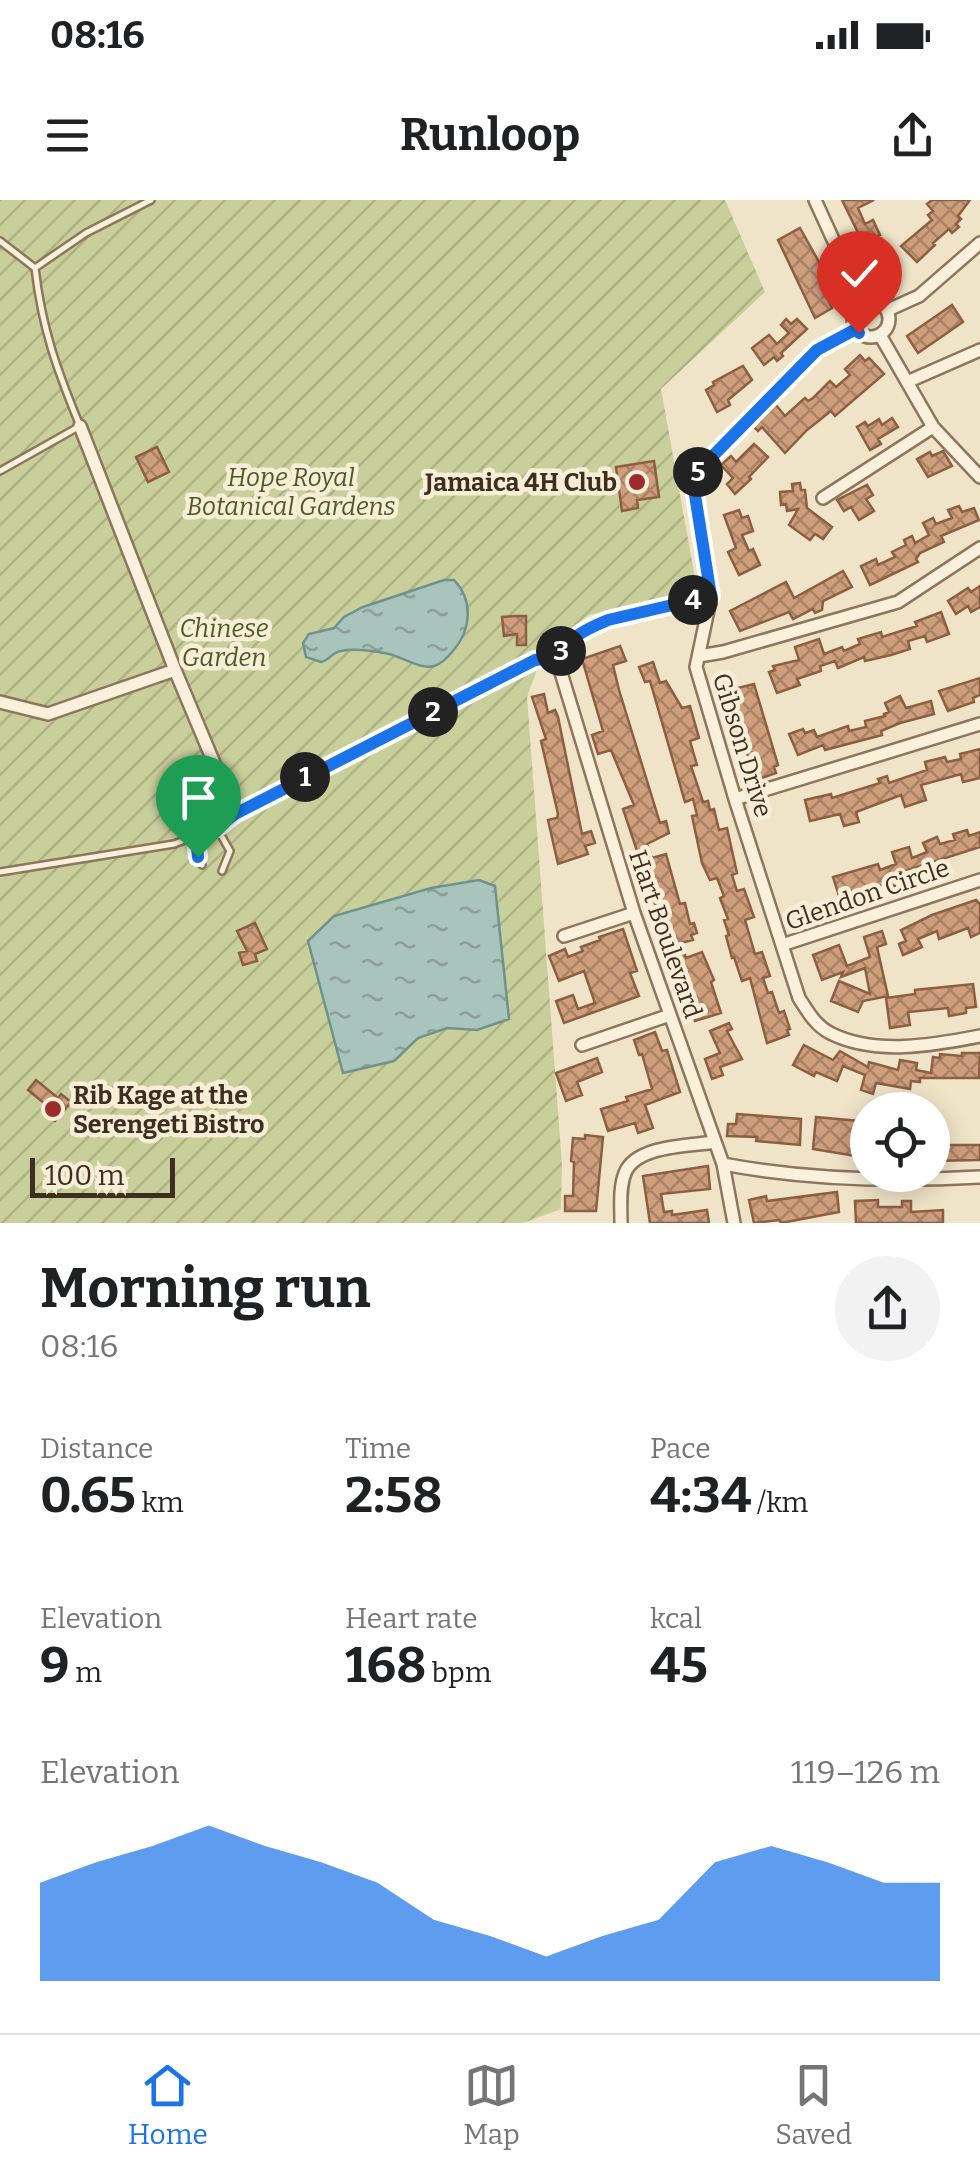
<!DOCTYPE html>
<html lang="en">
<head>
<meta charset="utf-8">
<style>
  body { margin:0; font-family:Bitter,serif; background:#f2f2f2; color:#202124; height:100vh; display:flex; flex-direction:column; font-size:38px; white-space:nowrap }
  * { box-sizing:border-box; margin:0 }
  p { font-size:32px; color:#757577 }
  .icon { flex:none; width:55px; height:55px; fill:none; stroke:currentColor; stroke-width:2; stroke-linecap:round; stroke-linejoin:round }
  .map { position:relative; height:1023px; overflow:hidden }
  .details { display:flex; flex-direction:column; background:#fff; flex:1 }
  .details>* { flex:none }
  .controls { position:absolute; left:850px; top:892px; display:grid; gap:20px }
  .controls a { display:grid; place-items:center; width:100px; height:100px; border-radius:50%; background:#fff; box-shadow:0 5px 25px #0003; font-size:50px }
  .scale { position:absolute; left:30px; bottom:25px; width:145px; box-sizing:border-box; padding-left:10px; border:5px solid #3d2e20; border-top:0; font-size:28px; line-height:35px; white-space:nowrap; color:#3d2e20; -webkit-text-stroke:8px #f7eed8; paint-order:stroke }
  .pin { position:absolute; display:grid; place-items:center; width:85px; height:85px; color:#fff; margin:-102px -42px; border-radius:50% 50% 50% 0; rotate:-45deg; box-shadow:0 0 10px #0007 }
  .pin .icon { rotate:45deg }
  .km { position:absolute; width:50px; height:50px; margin:-25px; border-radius:50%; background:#222; color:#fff; font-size:28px; line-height:50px; text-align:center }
  .round { display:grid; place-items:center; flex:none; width:105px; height:105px; border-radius:52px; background:#f2f2f2 }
  .overview { display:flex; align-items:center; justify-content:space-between; height:170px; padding:0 40px }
  h1 { font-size:55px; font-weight:700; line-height:75px }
  .stats { display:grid; grid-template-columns:repeat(3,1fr); gap:15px; height:170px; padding:10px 40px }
  .stats div { display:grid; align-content:center }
  .stats b { font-size:50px; font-weight:700 }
  .stats small { font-size:28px; font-weight:400 }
  .stats p { font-size:28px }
  .chart { height:280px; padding:20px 40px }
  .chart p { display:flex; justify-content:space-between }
  .chart svg { width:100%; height:180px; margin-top:10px; fill:#1a73e8; opacity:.7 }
  .status { display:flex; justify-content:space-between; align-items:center; height:70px; padding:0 50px; background:#fff; direction:ltr }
  .status svg { height:28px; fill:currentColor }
  header { display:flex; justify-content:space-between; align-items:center; height:130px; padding:0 40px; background:#fff; font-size:45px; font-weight:700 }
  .tabs { display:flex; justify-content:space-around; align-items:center; height:140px; border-top:2px solid #e0e0e0; background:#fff; font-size:28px; color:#757577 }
  .tabs a { display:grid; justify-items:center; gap:5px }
  .tabs .on { color:#1a73e8 }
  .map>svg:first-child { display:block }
  .garden { fill:url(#garden-furrows) }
  .water { fill:url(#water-ripples); stroke:#6f938a; stroke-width:2.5 }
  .building { fill:url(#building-cross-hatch); stroke:#8d5f41; stroke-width:2.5 }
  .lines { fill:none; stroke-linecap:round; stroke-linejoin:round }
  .service-casing { stroke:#8d765c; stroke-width:10 }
  .minor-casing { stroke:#8d765c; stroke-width:16 }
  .service { stroke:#faf1dc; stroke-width:5 }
  .minor { stroke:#faf1dc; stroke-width:11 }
  .route-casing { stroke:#fff; stroke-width:20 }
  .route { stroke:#1a73e8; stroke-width:12 }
  .poi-dot { fill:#9e2a2b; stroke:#f7eed8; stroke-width:4 }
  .labels { text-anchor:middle; stroke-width:9; stroke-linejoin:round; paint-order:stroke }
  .park-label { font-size:25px; font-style:italic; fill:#4d5a26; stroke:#f7eed8 }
  .poi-label { font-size:25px; font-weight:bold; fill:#3d2e20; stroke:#f7eed8; text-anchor:end }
  .street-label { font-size:25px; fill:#3d2e20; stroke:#f7eed8 }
</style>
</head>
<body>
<div class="status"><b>08:16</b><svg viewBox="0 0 49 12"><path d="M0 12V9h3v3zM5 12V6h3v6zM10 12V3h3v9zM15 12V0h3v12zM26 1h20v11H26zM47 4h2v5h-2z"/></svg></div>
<header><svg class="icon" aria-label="menu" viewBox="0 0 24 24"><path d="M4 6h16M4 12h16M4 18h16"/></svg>Runloop<svg class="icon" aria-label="share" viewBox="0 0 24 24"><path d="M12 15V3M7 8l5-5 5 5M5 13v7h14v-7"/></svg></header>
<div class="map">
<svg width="980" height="1023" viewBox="0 0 980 1023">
  <defs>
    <pattern id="garden-furrows" width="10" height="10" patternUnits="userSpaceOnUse" patternTransform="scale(2.5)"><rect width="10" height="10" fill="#c9cf9b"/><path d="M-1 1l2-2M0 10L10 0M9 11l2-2" fill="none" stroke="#aeb285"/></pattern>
    <pattern id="water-ripples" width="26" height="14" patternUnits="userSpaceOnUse" patternTransform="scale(2.5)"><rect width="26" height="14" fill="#a9c4bc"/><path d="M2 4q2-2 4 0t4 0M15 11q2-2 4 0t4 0" fill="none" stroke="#8ba098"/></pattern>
    <pattern id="building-cross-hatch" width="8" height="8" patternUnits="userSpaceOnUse" patternTransform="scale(2.5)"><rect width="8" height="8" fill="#cf9f7d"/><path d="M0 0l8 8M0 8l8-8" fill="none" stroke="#a98266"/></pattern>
  </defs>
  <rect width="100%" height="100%" fill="#f0e4c8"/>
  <path class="garden" d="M0,0H725L765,92L661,189L697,389L589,415L534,456L538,467L527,497L562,965L561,1009L523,1023H0Z"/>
  <path class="water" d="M444,380H454C474,401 471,430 453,451C448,457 442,464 434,466C421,470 402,457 389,454C376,451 354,448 341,451C332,452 330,460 321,462L306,457L303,443L309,434L334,428L344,417L363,407Z
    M479,680L495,686L509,819L477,830L447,828L418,838L394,861L343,873L308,741L334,716L431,688Z"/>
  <path class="building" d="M842,0H874L858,8L865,24L873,20L880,35L874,38L875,41L865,47Z
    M932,0H970L958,16L961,19L956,24L959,27L952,33L949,29L933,43L935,45L917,62L901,46L932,20L928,15L933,11L927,4Z
    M800,28L838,96L829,101L832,108L815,118L778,40Z
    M952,105L963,122L918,153L907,136Z
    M786,119L791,124L797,119L807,129L781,153L783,156L777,161L774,157L764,165L752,148L769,135L777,144L789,133L781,125Z
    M860,155L865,161L869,158L884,174L835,216L831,211L807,230L785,253L762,227L758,231L754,227L776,205L785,216L805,198L808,201L813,198L830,181L836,187L850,175L845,169Z
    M743,166L752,180L728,200L730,205L717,212L706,190L714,185L713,182Z
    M892,218L898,227L878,239L881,244L870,250L857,227L865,222L868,226L879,219L882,225Z
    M754,244L768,257L749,277L751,279L735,294L727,284L733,278L721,265L731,256L736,262Z
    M157,247L169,272L148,282L136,257Z
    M943,251L952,266L928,277L917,259L930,252L932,256Z
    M654,261L659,297L637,300L638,308L622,311L616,267Z
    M800,283L801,290H805L807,308L832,327L823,339L815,334L810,340L789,325L798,309L787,311L786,304L781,305L780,292L793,291L792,284Z
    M867,285L873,295L866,299L874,311L859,320L851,307L844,311L837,300Z
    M959,306L962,312L974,308L979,320L941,336L944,342L920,353L916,359L918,362L870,385L861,366L876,359L878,365L895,357L892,352L906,345L904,340L912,336L915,343L929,335L923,323L933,318L936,324L952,318L948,310Z
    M739,310L742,318L748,316L753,331L742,335L749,351L753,349L760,365L739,375L728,352L736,348L724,315Z
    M843,371L852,387L823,401L822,410L815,413L813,409L793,419L789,412L740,431L730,411L786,382L794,398Z
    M980,386V407L971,412L968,406L956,414L948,401L968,388L971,392Z
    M941,412L949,434L927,442L925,436L908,441L910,449L891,455L865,461L864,457L838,468L835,461L820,466L821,471L797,479L800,485L777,493L769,472L775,470L773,466L799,460L795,447L819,439L824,454L842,447L844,451L860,444L858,439L881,432L882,437L917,426L915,422Z
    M515,416H526V445H517V434L504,436L502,417Z
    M620,446L626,461L613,465L619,490L660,623L666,621L669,633L647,644L652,658L666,654L680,704L685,703L690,724L694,723L697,733L691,735L693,740L681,743L686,758L702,752L714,780L711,782L721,813L695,821L691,808L695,807L660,722L641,653L638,654L623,609L634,605L611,550L598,554L592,535L603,531L582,459Z
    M653,462L660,483L666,481L682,508L690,506L699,538L690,541L697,565L691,566L703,602L708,601L710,610L714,609L719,630L727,628L737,673L732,675L737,691L744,689L754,717L745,720L755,754L762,752L770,776L763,778L768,793L772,792L779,813L784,811L790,829L787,830L789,835L767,843L750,778L742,781L734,757L732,758L726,736L729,735L724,720L728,719L720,698L724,696L717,678L710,680L702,663L692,616L697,615L693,599L685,602L650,481L645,482L639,467Z
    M980,478V495L973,498L974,502L948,511L939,491Z
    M754,484L778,565L774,567L776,573L756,580L726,491Z
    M544,494L548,513L555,510L558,517L582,634L591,631L595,643L585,646L588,654L558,664L548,620L557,618L558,614L541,541L546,539L532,497Z
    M900,496L906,508L931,501L934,514L900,523L881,531L882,535L825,550L823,545L798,555L789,534L803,529L805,533L814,530L817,537L848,526L849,531L866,527L865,521L885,516L884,514L889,512L885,503Z
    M980,549V578L963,582L961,574L921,585L926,600L905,607L901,595L856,612L859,622L844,626L840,614L810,621L805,600L831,594L832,598L880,583L878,579L887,576L889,583L927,570L925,562L945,557L947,562L961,559L960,554Z
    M967,630L969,636L980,632V647L892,675L895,686L886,689L885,684L840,699L833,677L878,664L880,670L896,664L892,652L909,647L912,658L927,652L923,643L937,637L940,644L955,640L953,634Z
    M976,700L980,704V733L971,737L968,728L939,739L937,731L918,739L922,747L903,755L899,744L906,741L901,730L932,715Z
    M255,723L267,749L255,754L257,761L243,765L239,753L247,751L237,731Z
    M623,729L637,771L630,773L639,796L564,823L556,801L573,795L578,809L595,803L584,771L559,781L549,756L565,749L568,757L583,751L581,747L600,740L599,737Z
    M882,731L886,744L877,747L888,796L863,801L858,812L831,801L839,781L870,794L865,768L841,777L843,772L822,780L813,755L839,745L847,766L870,757L864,737Z
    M973,784L976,807L966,808V813L949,816L948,808L908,812L910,825L890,828L886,798L915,794V790Z
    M729,823L732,829L727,831L742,859L720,867L723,875L712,879L705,859L720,853L710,831Z
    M655,832L662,851L667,850L680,892L645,905L653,928L638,933L635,923L608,931L601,909L628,901L626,897L652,889L642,854L639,855L634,840Z
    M804,845L833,860L840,851L868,867L869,862L898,870L900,860L917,863L916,870L931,873L933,857L940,858V854L962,856V853H980L979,878H920V882L911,881L910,889L876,883L873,894L861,890L865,875L843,866L837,881L816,872L814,876L793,865Z
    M597,858L602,872L577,882L582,895L566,901L556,873Z
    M36,880L58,898L61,894L71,902L55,921L46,913L50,908L28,890Z
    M737,914L801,919L800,945L756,941L757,937L727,936L728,924H736Z
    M816,917L859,921L858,932L868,934V958L813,949Z
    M585,935L603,937L596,1011H565V996H573L574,962L571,961L573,938L585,939Z
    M949,945H980V960L932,961V947Z
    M708,966L710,989L661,994L664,1012L672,1011V1015L707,1010L709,1023H650L643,976Z
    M837,992L839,1012L781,1023L779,1020L754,1023L749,1000L766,996L767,1001Z
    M878,1000V1007H902V1001H911V1012L943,1010V1023H856L855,1001Z"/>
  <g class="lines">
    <defs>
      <path id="service" d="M0,41L35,68
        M35,68L86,33L151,0
        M0,271L80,226C57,170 42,129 35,68
        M217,628L230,651L222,671
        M197,636V657L202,665
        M0,672L174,644L217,628L250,605L535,461L559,457"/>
      <path id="minor" d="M815,0L862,103
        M853 119a18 18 0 1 1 36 0a18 18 0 1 1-36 0Z
        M888,110L919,96L980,43
        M856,129L817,150L698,271L694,282L695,295L711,396L696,467L735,599L799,798C808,812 815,825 830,833C875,856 934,845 980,836
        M880,135L933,227L980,277
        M907,182L980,150
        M80,226L175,470L235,613
        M823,298L933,227
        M711,396L608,419C587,429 559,440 559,466L634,713L723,964L734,1023
        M699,456L723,452L898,402L980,348
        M0,502L48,514L175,470
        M735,599L980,524
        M564,736L634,713
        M782,745L980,680
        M582,845L670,815
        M723,964C808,980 894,982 980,977
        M621,1023C621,1008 619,988 625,973C636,945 690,946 715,942"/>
    </defs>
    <use href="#service" class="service-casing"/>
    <use href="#minor" class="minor-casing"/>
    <use href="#service" class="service"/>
    <use href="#minor" class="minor"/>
  </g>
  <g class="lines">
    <defs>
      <path id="route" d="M198,657L196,636L217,628L235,614L535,460L559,457C568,437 589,428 608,420L711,396L695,295L694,282L698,271L817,150L856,129L859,133"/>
    </defs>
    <use href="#route" class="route-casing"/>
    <use href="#route" class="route"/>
  </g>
  <g class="poi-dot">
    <circle cx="637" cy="282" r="10"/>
    <circle cx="53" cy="909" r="10"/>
  </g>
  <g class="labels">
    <g class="park-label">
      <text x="291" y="286">Hope Royal<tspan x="291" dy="29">Botanical Gardens</tspan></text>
      <text x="224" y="437">Chinese<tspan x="224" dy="29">Garden</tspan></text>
    </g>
    <g class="poi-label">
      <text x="617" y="291">Jamaica 4H Club</text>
      <text x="73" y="904" text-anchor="start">Rib Kage at the<tspan x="73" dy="29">Serengeti Bistro</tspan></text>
    </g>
    <g class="street-label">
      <text transform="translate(743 545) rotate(73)" y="9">Gibson Drive</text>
      <text transform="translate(867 694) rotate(-19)" y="9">Glendon Circle</text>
      <text transform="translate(666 734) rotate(71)" y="9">Hart Boulevard</text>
    </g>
  </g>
</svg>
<div class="controls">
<a><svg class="icon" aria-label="locate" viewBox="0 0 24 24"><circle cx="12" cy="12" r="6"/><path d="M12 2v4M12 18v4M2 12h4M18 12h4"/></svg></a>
</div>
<div class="scale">100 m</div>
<div class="pin" style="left:198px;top:657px;background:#1e9e55"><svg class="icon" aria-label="arrive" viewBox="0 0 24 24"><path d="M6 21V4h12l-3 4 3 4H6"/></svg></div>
<div class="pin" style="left:859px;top:133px;background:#d93025"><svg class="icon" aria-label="check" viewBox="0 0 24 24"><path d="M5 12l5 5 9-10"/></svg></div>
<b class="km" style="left:305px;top:577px">1</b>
<b class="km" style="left:433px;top:512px">2</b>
<b class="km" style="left:561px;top:451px">3</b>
<b class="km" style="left:693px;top:400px">4</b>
<b class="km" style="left:698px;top:272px">5</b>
</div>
<section class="details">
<div class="overview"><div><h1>Morning run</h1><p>08:16</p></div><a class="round"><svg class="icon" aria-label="share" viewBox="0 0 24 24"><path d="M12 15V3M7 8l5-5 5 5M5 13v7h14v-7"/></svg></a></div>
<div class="stats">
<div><p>Distance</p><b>0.65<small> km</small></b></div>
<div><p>Time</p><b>2:58</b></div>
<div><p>Pace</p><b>4:34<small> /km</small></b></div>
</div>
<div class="stats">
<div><p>Elevation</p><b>9<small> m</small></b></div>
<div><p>Heart rate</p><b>168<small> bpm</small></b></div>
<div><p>kcal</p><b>45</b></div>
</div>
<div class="chart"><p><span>Elevation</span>119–126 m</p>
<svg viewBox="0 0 160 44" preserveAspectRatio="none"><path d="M0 44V20L10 15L20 11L30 6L40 11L50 15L60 20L70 29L80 33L90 38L100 33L110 29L120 15L130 11L140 15L150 20L160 20V44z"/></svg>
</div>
</section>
<nav class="tabs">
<a class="on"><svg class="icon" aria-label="home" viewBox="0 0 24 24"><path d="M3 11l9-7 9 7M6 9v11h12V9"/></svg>Home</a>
<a><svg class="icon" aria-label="map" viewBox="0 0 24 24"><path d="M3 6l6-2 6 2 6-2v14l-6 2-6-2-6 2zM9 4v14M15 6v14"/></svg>Map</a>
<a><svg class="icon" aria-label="saved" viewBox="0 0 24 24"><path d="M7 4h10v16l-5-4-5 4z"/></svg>Saved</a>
</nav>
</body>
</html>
